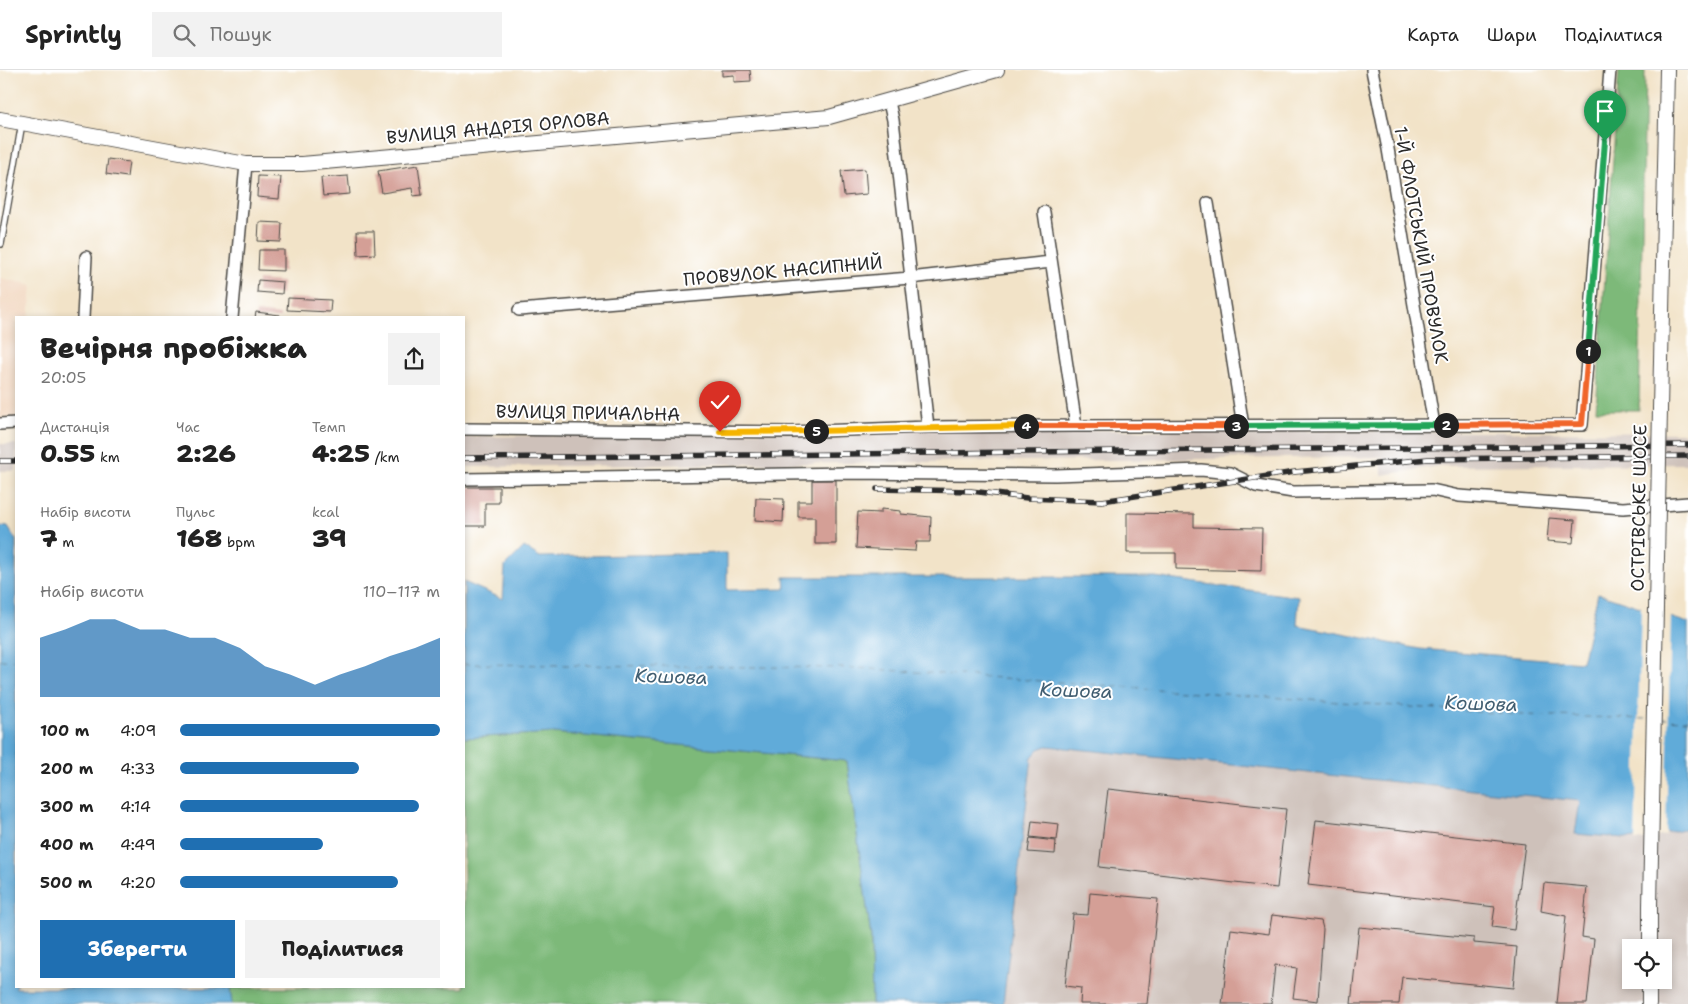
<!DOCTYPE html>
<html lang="uk">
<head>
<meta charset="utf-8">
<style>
  body { margin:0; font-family:"Shantell Sans",sans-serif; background:#f2f2f2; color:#222; height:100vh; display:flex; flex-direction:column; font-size:19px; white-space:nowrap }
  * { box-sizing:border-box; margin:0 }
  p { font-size:16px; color:#767676 }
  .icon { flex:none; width:28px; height:28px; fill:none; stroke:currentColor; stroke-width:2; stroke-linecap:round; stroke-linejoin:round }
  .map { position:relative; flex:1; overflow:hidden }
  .drawer { position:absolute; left:15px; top:246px; width:450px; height:672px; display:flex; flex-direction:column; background:#fff; border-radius:0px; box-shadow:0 2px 8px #0003 }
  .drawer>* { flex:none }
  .buttons { position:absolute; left:1622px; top:869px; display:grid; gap:10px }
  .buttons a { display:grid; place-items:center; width:50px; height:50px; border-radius:0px; background:#fff; box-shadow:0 2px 8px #0003; font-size:25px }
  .pin { position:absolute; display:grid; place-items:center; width:42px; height:42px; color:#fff; margin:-51px -21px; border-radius:50% 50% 50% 0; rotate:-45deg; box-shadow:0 0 5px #0007 }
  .pin .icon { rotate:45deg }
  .km { position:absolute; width:25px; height:25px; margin:-12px; border-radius:50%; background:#222; color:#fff; font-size:14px; line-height:25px; text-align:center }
  .round { display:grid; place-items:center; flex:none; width:52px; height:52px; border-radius:0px; background:#f2f2f2 }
  .headline { display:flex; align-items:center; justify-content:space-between; height:85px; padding:0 25px }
  h1 { font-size:28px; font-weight:800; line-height:38px }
  .stats { display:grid; grid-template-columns:repeat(3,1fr); gap:8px; height:85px; padding:5px 25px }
  .stats div { display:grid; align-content:center }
  .stats b { font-size:25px; font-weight:800 }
  .stats small { font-size:14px; font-weight:400 }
  .stats p { font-size:14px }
  .chart { height:140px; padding:10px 25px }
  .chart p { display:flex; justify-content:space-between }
  .chart svg { width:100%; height:90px; margin-top:5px; fill:#1f6fb2; opacity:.7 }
  .action { display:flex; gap:10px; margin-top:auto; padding:10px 25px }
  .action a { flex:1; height:58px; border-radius:0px; background:#1f6fb2; color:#fff; font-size:20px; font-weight:800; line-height:58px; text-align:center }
  .action a+a { background:#f2f2f2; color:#222 }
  ul { padding:0 25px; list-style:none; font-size:16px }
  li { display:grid; grid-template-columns:80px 60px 1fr; align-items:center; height:38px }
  li i { height:12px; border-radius:6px; background:#1f6fb2 }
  header { display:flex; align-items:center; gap:30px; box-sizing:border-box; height:70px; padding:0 25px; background:#fff; border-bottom:1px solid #e0e0e0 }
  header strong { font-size:24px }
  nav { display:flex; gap:28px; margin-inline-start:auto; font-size:18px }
  .search { width:350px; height:45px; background:#f2f2f2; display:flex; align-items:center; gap:12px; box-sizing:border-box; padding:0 18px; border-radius:0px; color:#767676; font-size:19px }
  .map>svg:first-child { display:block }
  .built { fill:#f1d5bd }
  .industrial { fill:#cec1ba; fill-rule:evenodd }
  .forest { fill:#7db979; stroke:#547252 }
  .water { fill:#61abd9; stroke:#466b82 }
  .pier { fill:#f2e3c8 }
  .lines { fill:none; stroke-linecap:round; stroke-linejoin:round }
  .ferry { stroke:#415e71; stroke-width:1; stroke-dasharray:6 5; stroke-linecap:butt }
  .building { fill:#d49f96 }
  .service-casing { stroke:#494743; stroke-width:8 }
  .minor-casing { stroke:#494743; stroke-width:14 }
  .tertiary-casing { stroke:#494743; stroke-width:16 }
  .service { stroke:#fff; stroke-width:5.5 }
  .minor { stroke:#fff; stroke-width:11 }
  .tertiary { stroke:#fff; stroke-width:14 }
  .rail-casing { stroke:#2b2b2b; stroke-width:5.5 }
  .rail { stroke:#fff; stroke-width:4; stroke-dasharray:11; stroke-linecap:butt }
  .tertiary-bridge-casing { stroke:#494743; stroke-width:16; stroke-linecap:butt }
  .tertiary-bridge { stroke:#fff; stroke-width:14 }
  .split-1-casing { stroke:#fff; stroke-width:10 }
  .split-2-casing { stroke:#fff; stroke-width:10 }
  .split-3-casing { stroke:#fff; stroke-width:10 }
  .split-4-casing { stroke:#fff; stroke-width:10 }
  .split-5-casing { stroke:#fff; stroke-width:10 }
  .split-6-casing { stroke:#fff; stroke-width:10 }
  .split-1 { stroke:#22a559; stroke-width:6 }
  .split-2 { stroke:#f0652b; stroke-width:6 }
  .split-3 { stroke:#22a559; stroke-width:6 }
  .split-4 { stroke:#f0652b; stroke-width:6 }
  .split-5 { stroke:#f5b400; stroke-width:6 }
  .split-6 { stroke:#f5b400; stroke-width:6 }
  .labels { text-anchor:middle; stroke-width:4; stroke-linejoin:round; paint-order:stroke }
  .street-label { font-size:18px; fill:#2b2b2b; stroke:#fff }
  .water-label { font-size:19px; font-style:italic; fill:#415e71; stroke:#fff }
</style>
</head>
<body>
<header>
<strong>Sprintly</strong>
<div class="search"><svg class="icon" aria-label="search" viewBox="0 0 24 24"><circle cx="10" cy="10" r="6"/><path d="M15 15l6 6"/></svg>Пошук</div>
<nav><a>Карта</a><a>Шари</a><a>Поділитися</a></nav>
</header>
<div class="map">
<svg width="1688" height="934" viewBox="0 0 1688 934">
  <rect width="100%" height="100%" fill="#fff"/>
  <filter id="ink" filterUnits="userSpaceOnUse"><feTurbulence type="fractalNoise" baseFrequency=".02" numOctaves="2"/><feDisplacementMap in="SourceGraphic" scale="10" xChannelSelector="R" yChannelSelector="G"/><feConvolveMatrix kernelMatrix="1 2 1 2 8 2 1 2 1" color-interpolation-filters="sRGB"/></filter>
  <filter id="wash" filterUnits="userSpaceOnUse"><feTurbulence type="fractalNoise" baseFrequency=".0096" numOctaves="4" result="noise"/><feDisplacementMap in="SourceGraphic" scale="20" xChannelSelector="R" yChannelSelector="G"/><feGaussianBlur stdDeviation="1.12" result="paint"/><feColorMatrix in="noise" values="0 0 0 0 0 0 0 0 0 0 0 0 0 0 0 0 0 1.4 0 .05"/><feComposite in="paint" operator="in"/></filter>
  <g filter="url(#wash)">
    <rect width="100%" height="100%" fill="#f2e3c8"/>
    <path class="built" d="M0,208L32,215L29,247L16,248V347L0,348Z"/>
    <path class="industrial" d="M930,359L1688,363V394L1438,396L1382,405V387L464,397V367Z
      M0,374H16V401H0Z
      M1047,676L1580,731L1575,764L1688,758V934H1003L1032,687L1039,679ZM1631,878H1664V910H1631Z"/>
    <path class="forest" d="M1619,0H1645L1639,340H1596Z
      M554,663L847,691L871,867L872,934H232L230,918H464V668Z"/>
    <path class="water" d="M0,456L8,457L16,470V918H230L232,934H0Z
      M524,477L540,487L727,483V520L785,519L784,507H1155L1299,527L1297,555L1420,579L1582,592L1598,523L1688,553V758L1637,769L1575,764L1580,731L1047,676L1039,679L1032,687L1003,934H872L871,867L847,691L554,663L464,668V512L503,529L505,496Z"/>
    <path class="pier" d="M1641,534L1671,544L1666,765L1637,771H1635Z"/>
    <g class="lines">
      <path class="ferry" d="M0,590H16
        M464,594L859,598L1523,645L1647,649
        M1661,649L1688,650"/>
    </g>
    <g id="blocks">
      <path class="building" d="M722,0H750L751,11L734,12V5L722,6Z
        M108,89L129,92L127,107L106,104Z
        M418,95L422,125L413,126L412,118L382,123L378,101Z
        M865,99L867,124L844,126L841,101Z
        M258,106L281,107L279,129L257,127Z
        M348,106L350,124L323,126L321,108Z
        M259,152L282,153L281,172L258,171Z
        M357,161H374L375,184L358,185Z
        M259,180H284V201L258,200Z
        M258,210L283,212L282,224L257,222Z
        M288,228L331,230L330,242L287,240Z
        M256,242L280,245V248H255Z
        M812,410H836V474H815V447H798V431H812Z
        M464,417H499V433H485V456H464Z
        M756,428L784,429L783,452L755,450Z
        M881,439L901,441V444L931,447L930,472H916L915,481L856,478L858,442L881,443Z
        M1127,443L1194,444V457L1262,458L1261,501L1176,499V483H1127Z
        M1549,448L1575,450L1573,473L1547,471Z
        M1108,719L1286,739L1277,818L1099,797Z
        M1316,750L1525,774L1514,860L1492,857L1495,837L1308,815Z
        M1032,751L1059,754L1057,770L1030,767Z
        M1030,768L1056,771L1055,784L1028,782Z
        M1544,813L1587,817L1582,867L1594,869L1587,934H1557L1566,846L1541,841Z
        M1090,823L1158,829L1147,934H1080L1081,918L1065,916L1073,844L1088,845Z
        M1272,845L1321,851L1323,859L1318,931L1293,928L1297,898L1275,895L1271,934H1222L1231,859L1269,864Z
        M1359,857L1474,868V873L1517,877L1513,918L1402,907L1399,934H1351Z"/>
    </g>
  </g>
  <g filter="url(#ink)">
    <use href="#blocks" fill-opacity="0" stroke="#494743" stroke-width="1"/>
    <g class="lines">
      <defs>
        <path id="service" d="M1,174L22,53"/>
        <path id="minor" d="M1372,0L1388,79L1434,355
          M889,32L893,50L928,357
          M1208,133L1243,356
          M1044,142L1076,356
          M519,240L910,208L1051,192
          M83,248L86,187
          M232,248L246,94
          M0,354L16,353
          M464,359L792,362L928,357L1076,356L1582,355L1610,0
          M464,409L850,403L1055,405L1201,400L1230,403L1256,416L1293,422L1432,420L1459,426L1623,438L1688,433"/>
        <path id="tertiary" d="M0,49L246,94H302L829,47L997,0
          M1660,339L1667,0
          M1650,878V836
          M1649,934V910"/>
      </defs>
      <use href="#service" class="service-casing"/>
      <use href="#minor" class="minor-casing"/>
      <use href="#tertiary" class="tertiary-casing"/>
      <use href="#service" class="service"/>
      <use href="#minor" class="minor"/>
      <use href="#tertiary" class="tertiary"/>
      <defs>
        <path id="rail" d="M464,388L1688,375
          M0,391H16
          M877,419L971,421L1027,428L1102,431L1295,402L1428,389L1688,386"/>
      </defs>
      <use href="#rail" class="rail-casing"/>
      <use href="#rail" class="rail"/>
      <defs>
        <path id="tertiary-bridge" d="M1650,836L1660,339"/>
      </defs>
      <use href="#tertiary-bridge" class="tertiary-bridge-casing"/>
      <use href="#tertiary-bridge" class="tertiary-bridge"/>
    </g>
  </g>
  <g class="lines" filter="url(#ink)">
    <defs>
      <path id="split-1" d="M1588,281L1605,71"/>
      <path id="split-2" d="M1446,355L1582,354L1588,281"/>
      <path id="split-3" d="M1236,356L1446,355"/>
      <path id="split-4" d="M1026,356H1236"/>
      <path id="split-5" d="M816,361L1026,356"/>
      <path id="split-6" d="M720,362L816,361"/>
    </defs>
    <use href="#split-1" class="split-1-casing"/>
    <use href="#split-2" class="split-2-casing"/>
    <use href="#split-3" class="split-3-casing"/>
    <use href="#split-4" class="split-4-casing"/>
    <use href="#split-5" class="split-5-casing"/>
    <use href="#split-6" class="split-6-casing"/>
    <use href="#split-1" class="split-1"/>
    <use href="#split-2" class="split-2"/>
    <use href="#split-3" class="split-3"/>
    <use href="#split-4" class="split-4"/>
    <use href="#split-5" class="split-5"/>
    <use href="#split-6" class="split-6"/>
  </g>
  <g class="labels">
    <g class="street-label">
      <text transform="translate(498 58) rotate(-5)" y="6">ВУЛИЦЯ АНДРІЯ ОРЛОВА</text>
      <text transform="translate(1421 175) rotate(80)" y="6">1-Й ФЛОТСЬКИЙ ПРОВУЛОК</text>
      <text transform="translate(783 201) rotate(-5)" y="6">ПРОВУЛОК НАСИПНИЙ</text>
      <text transform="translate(588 343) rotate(1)" y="6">ВУЛИЦЯ ПРИЧАЛЬНА</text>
      <text transform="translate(1639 438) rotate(-89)" y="6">ОСТРІВСЬКЕ ШОСЕ</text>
    </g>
    <g class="water-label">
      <text transform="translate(671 606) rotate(2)" y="7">Кошова</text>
      <text transform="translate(1076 620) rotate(2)" y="7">Кошова</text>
      <text transform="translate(1481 633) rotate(2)" y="7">Кошова</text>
    </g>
  </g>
</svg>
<div class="buttons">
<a><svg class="icon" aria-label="locate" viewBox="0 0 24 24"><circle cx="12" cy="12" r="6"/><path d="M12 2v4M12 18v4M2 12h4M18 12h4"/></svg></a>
</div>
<div class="pin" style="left:1605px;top:71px;background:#1e9e55"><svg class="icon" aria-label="arrive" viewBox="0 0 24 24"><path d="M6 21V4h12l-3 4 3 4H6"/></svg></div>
<div class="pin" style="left:720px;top:362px;background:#d93025"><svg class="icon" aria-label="check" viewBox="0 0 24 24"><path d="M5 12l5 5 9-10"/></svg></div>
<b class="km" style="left:1588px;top:281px">1</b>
<b class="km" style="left:1446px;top:355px">2</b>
<b class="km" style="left:1236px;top:356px">3</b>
<b class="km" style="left:1026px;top:356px">4</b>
<b class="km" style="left:816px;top:361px">5</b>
<section class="drawer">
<div class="headline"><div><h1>Вечірня пробіжка</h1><p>20:05</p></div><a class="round"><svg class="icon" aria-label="share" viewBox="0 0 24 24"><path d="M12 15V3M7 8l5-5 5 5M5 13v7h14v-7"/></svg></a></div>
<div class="stats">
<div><p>Дистанція</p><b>0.55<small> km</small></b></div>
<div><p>Час</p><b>2:26</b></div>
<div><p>Темп</p><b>4:25<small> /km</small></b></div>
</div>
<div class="stats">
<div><p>Набір висоти</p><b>7<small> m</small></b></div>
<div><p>Пульс</p><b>168<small> bpm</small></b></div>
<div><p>kcal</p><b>39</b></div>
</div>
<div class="chart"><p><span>Набір висоти</span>110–117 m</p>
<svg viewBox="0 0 160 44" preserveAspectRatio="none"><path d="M0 44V15L10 11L20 6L30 6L40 11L50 11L60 15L70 15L80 20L90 29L100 33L110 38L120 33L130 29L140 24L150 20L160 15V44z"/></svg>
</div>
<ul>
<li><b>100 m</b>4:09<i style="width:100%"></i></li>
<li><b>200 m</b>4:33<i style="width:69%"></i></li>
<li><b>300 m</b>4:14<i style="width:92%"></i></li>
<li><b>400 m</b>4:49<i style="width:55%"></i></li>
<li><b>500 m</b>4:20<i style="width:84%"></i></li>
</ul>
<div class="action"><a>Зберегти</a><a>Поділитися</a></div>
</section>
</div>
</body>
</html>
